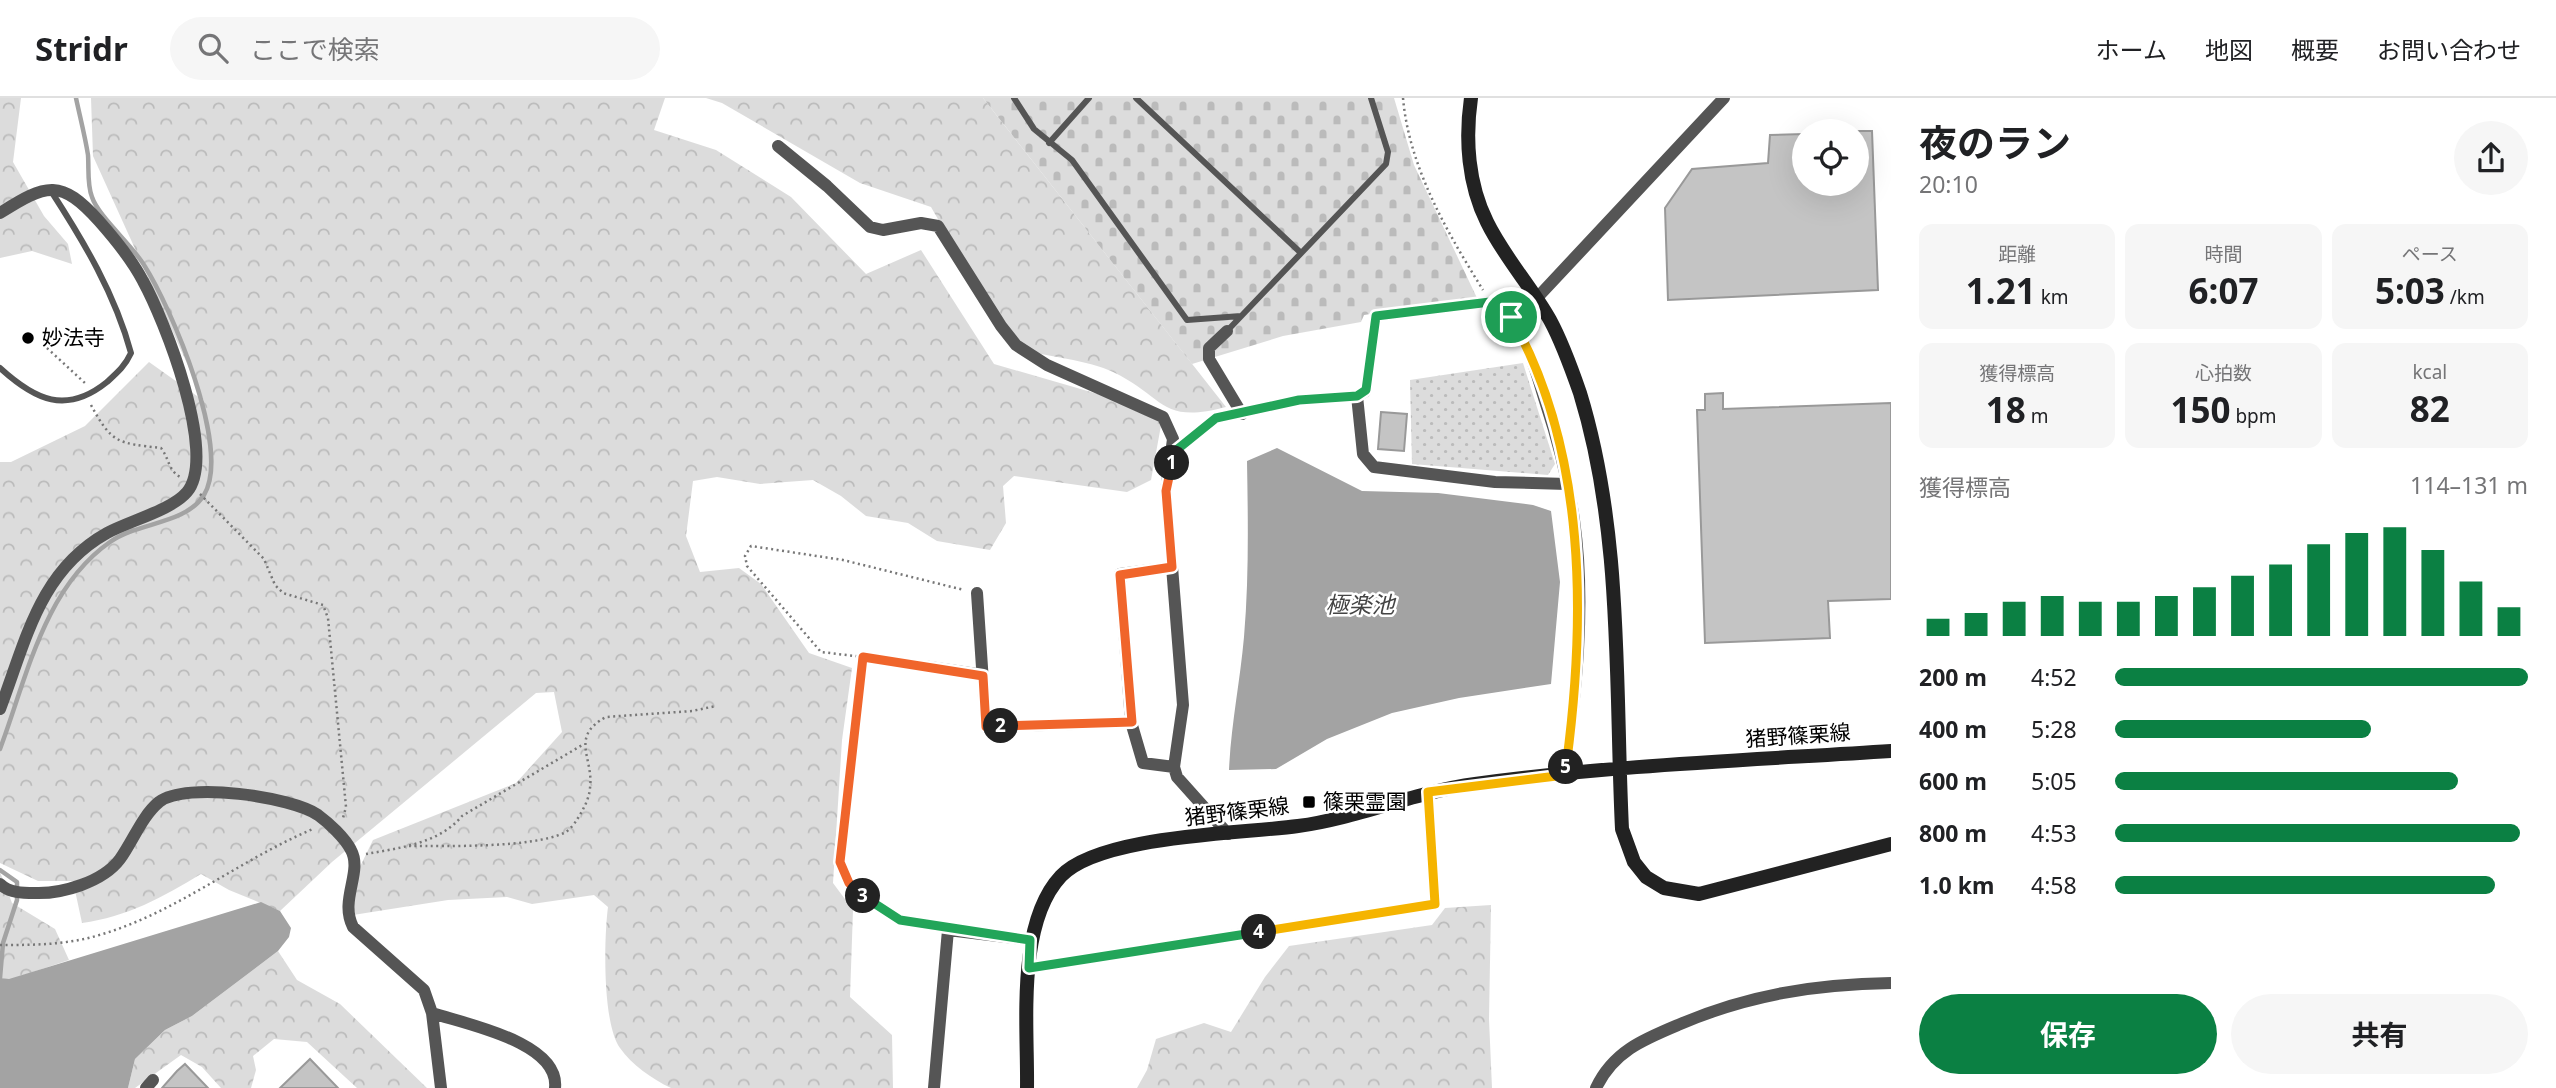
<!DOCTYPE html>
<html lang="ja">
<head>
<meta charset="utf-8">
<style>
  body { margin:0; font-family:"Noto Sans","Noto Sans JP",sans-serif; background:#f6f6f6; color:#202124; height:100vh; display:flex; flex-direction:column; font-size:26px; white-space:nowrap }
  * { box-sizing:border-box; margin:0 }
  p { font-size:23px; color:#757577 }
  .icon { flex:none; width:38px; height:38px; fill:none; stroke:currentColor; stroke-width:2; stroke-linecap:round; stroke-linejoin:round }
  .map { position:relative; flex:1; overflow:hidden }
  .panel { display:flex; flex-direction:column; background:#fff; width:665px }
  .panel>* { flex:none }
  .tools { position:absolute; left:1792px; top:21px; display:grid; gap:14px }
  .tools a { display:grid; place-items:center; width:77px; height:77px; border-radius:50%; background:#fff; box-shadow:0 7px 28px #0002; font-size:35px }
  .pin { position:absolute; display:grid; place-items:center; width:60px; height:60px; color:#fff; margin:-30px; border:4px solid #fff; border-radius:50%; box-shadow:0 2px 7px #0007 }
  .km { position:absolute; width:35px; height:35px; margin:-18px; border-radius:50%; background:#222; color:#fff; font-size:19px; line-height:35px; text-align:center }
  .round { display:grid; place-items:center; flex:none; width:74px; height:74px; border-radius:37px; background:#f6f6f6 }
  .overview { display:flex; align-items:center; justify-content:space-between; height:119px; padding:0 28px }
  h1 { font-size:38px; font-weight:700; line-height:52px }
  .stats { display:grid; grid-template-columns:repeat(3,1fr); gap:10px; height:119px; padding:7px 28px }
  .stats div { display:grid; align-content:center; border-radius:14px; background:#f6f6f6; text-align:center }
  .stats b { font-size:35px; font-weight:700 }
  .stats small { font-size:19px; font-weight:400 }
  .stats p { font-size:19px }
  .chart { height:196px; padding:14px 28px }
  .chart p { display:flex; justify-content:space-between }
  .chart svg { width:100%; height:126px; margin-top:7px; stroke:#0b8043; stroke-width:6 }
  .cta { display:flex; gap:14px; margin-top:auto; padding:14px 28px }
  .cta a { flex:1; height:80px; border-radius:42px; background:#0b8043; color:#fff; font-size:28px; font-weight:700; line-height:80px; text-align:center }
  .cta a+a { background:#f6f6f6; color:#202124 }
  ul { padding:0 28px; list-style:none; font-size:23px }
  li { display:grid; grid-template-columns:112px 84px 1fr; align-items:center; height:52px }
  li i { height:18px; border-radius:9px; background:#0b8043 }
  header { display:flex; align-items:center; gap:42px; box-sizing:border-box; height:98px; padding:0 35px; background:#fff; border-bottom:2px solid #e0e0e0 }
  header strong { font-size:33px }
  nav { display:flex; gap:38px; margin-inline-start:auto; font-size:24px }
  .search { width:490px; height:63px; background:#f6f6f6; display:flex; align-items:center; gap:18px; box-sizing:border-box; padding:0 24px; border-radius:38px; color:#757577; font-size:26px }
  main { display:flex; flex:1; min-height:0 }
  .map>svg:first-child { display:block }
  .forest { fill:url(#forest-crowns) }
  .cemetery { fill:url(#cemetery-stones) }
  .park { fill:url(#park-dots) }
  .water { fill:#a3a3a3 }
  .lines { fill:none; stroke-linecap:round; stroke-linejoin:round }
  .stream { stroke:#a3a3a3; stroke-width:4.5 }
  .building { fill:#c4c4c4; stroke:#999; stroke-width:2 }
  .path { stroke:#777; stroke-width:2.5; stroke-dasharray:2 3.5; stroke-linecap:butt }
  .lane { stroke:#555; stroke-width:6 }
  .street { stroke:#555; stroke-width:12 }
  .secondary { stroke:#222; stroke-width:14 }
  .split-1-casing { stroke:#fff; stroke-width:14 }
  .split-2-casing { stroke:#fff; stroke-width:14 }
  .split-3-casing { stroke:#fff; stroke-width:14 }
  .split-4-casing { stroke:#fff; stroke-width:14 }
  .split-5-casing { stroke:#fff; stroke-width:14 }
  .split-6-casing { stroke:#fff; stroke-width:14 }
  .split-1 { stroke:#22a559; stroke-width:9 }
  .split-2 { stroke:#f0652b; stroke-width:9 }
  .split-3 { stroke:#f0652b; stroke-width:9 }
  .split-4 { stroke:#22a559; stroke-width:9 }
  .split-5 { stroke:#f5b400; stroke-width:9 }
  .split-6 { stroke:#f5b400; stroke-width:9 }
  .poi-dot { fill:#000; stroke:#fff; stroke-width:2.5 }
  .labels { text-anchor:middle; stroke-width:5; stroke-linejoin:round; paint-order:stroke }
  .poi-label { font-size:21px; fill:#000; stroke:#fff; text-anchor:start }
  .street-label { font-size:21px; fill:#000; stroke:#fff }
  .water-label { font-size:23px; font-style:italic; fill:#444; stroke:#fff }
</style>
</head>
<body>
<header>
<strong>Stridr</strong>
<div class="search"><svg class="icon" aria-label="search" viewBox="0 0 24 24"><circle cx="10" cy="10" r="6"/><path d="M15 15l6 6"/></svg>ここで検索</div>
<nav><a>ホーム</a><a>地図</a><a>概要</a><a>お問い合わせ</a></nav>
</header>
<main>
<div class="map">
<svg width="1891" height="990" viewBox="0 0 1891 990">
  <defs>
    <pattern id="forest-crowns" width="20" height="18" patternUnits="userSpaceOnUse" patternTransform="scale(1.75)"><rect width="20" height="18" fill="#dcdcdc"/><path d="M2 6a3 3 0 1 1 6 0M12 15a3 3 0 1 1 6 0" fill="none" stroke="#bbb"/></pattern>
    <pattern id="cemetery-stones" width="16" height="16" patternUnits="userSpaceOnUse" patternTransform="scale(1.75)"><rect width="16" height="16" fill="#dcdcdc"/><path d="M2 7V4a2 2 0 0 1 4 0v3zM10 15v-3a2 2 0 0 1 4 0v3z" fill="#bbb"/></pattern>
    <pattern id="park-dots" width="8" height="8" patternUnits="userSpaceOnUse" patternTransform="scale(1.75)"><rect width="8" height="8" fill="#dcdcdc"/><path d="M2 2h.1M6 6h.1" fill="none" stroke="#bbb" stroke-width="1.8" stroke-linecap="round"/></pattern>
  </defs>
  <rect width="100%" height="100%" fill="#fff"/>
  <path class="forest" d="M0,0H21L13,64L44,118L68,146L72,166L32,153L0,160Z
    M91,0H665L654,32L716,52L791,99L866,176L921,152L994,266L1153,312L1162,322L1151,382L1127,394L1014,378L1003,388L1006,425L990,452L937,443L908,425L866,418L841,398L813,382L760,386L717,379L693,383L686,438L700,474L739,470L761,486L809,555L852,570L842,642L833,785L853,812L850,899L892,937L893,990H671C652,981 632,967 620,950C602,925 604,839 608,809L594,797L532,806L507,799L448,802L353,817L355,779L373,742L516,685L562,634L554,594L536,595L332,764L280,813L229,792L201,776C163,799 127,819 82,825L73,783H38L0,765V364H11L85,328L149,264L204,303L93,58Z
    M706,0H983L1226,309C1160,327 1164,298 1113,274C1089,262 1040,257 1012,250L931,109L860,85L722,5Z
    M0,774L12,805L55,831L69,862L9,882L0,880Z
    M1491,807L1489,921L1492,990H1137L1147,972L1156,941L1204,925L1231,934L1265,879L1289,848L1432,827L1445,810Z
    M278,853L297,882L340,906L427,990H357L307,944L274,941L253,958L256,972L251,990H221L202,969L181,957L135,990H128L135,961L165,932L192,918Z"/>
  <path class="cemetery" d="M983,0H1394L1414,67L1477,200L1364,217L1361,224L1283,238L1192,266Z"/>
  <path class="park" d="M1523,265L1555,366L1548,377L1412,366L1410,282Z"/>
  <path class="water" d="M1277,350L1362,393L1438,395L1533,407L1551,413L1560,484L1551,586L1459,600L1392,615L1327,641L1276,671L1229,672C1231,627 1240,584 1244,539C1249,481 1248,422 1247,363Z
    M261,804L280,813L291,830L289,839L278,853L192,918L165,932L135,961L128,990H0V880L9,881Z"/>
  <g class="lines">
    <path class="stream" d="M0,651C27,579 44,490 110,444C137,424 185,427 204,397C232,351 171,209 144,167C132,147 98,118 92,99C87,87 89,71 88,57C85,38 80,19 76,0
      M0,772L17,784V802L3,845L0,880"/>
  </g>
  <path class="building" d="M1857,33H1872L1878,192L1668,202L1665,110L1692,71L1768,65L1770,37L1804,36V86H1857Z
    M1723,295V311L1891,305V501L1828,503L1830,540L1705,545L1697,312H1705V296Z
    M1381,314L1407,316L1404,353L1378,351Z
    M310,961L338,990H280Z
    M185,966L208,990H162L177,973Z"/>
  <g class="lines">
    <path class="path" d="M1403,0C1409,69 1447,134 1483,192
      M47,250L86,286
      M91,307C112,346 118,345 161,350C169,360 168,372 180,379
      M200,396L264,461L275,487L283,495L323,507L328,520L346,709L343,720
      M863,559L821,554L747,468L745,458L751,448L843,462L964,492
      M910,566L863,559L840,764C859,806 892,820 934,829
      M409,748C447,748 531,750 564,735C570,732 575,725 578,720C584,710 589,701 590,690C594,660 569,639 606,619L692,613L716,608
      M366,756C400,750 440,745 462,718L584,646
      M0,847C33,847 64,847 96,838C175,816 239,762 313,731"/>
    <path class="lane" d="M1014,0L1034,31L1072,62L1187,222L1241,218
      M1136,0L1301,155
      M1049,45L1089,0
      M1227,233L1386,66L1388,54L1371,0
      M0,270C35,302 66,317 107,284C118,274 125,268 131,255C115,196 84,144 51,93"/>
    <path class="street" d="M778,48L827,88L870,129L883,132L921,125L938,128L1001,228L1016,247L1047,267L1163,319L1173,341L1166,393L1183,607L1174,669L1177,679L1228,736
      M0,115C47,85 61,81 99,123C115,141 132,162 143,183C164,221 218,357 187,394C172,412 129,423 107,435C39,473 26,543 0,611
      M1536,201L1724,0
      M1227,233L1209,250V261L1242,316
      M1357,298L1366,293L1376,218L1490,204C1527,232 1532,261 1545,303C1558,342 1568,381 1574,422C1586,505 1576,594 1565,676
      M1174,354L1216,320L1299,302L1357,298L1363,356L1374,369L1495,384L1567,386
      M1172,469L1120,476L1131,624L1143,665L1174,669
      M977,495L986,629L1131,624
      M923,568L983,577
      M0,786C9,795 23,795 35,795C62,796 103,784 120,761C133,743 142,718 159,704C186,683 292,699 318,717C329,725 345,740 351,752C363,774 339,802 353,829L424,892L432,915L441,990
      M1029,870L1435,806L1428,694
      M432,915C465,926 560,944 555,990
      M146,990L153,982
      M934,990L948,832L1030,842
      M1596,990C1613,954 1642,942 1678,927C1747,897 1816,886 1891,885"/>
    <path class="secondary" d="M1471,0C1465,41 1468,86 1487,124C1504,159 1531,188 1550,222C1562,244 1572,272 1580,295C1623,435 1615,587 1622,731L1634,764L1646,779L1664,790L1699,796L1891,746
      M1027,990C1028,928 1016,826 1061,778C1100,737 1240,736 1298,728C1358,720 1415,694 1475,686C1613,667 1752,662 1891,653"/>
  </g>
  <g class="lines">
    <defs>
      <path id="split-1" d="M1172,365L1174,354L1216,320L1299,302L1357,298L1366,292L1376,218L1490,204L1511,219"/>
      <path id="split-2" d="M1001,628L1132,624L1120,477L1172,469L1166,393L1172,365"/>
      <path id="split-3" d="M863,798L849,785L840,764L863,559L983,578L986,629L1001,628"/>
      <path id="split-4" d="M863,798L900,822L1030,842L1029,870L1259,834"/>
      <path id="split-5" d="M1259,834L1435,806L1428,694L1565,677L1566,669"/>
      <path id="split-6" d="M1511,219C1587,353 1586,521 1566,669"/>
    </defs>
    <use href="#split-1" class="split-1-casing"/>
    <use href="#split-2" class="split-2-casing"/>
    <use href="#split-3" class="split-3-casing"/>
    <use href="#split-4" class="split-4-casing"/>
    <use href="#split-5" class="split-5-casing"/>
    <use href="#split-6" class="split-6-casing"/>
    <use href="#split-1" class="split-1"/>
    <use href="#split-2" class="split-2"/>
    <use href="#split-3" class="split-3"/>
    <use href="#split-4" class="split-4"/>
    <use href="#split-5" class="split-5"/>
    <use href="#split-6" class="split-6"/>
  </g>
  <g class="poi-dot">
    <circle cx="28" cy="240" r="7"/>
    <rect x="1302" y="697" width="14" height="14" rx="3.5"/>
  </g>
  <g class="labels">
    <g class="poi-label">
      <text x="42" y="247">妙法寺</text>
      <text x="1323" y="711">篠栗霊園</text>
    </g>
    <g class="street-label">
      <text transform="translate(1798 638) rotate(-4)" y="7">猪野篠栗線</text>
      <text transform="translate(1237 714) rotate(-7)" y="7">猪野篠栗線</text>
    </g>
    <g class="water-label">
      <text x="1360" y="515">極楽池</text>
    </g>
  </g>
</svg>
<div class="tools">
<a><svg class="icon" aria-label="locate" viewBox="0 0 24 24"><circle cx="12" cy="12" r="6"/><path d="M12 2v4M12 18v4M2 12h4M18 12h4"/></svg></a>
</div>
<div class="pin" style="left:1511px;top:219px;background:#1e9e55"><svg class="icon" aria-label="arrive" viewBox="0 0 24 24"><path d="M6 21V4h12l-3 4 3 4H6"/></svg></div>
<b class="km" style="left:1172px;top:365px">1</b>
<b class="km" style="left:1001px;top:628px">2</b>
<b class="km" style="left:863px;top:798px">3</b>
<b class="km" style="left:1259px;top:834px">4</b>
<b class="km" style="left:1566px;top:669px">5</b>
</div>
<section class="panel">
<div class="overview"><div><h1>夜のラン</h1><p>20:10</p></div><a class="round"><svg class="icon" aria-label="share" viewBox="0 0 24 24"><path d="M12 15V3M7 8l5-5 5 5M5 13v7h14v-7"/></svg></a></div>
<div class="stats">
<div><p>距離</p><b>1.21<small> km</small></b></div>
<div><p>時間</p><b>6:07</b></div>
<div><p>ペース</p><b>5:03<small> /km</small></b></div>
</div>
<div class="stats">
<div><p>獲得標高</p><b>18<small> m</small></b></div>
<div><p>心拍数</p><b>150<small> bpm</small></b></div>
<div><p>kcal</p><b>82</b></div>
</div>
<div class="chart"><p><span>獲得標高</span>114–131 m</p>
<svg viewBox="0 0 160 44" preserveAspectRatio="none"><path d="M5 44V38M15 44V36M25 44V32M35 44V30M45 44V32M55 44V32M65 44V30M75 44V27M85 44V23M95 44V19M105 44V12M115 44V8M125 44V6M135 44V14M145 44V25M155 44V34"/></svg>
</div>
<ul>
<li><b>200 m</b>4:52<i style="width:100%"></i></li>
<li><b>400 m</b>5:28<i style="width:62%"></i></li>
<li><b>600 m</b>5:05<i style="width:83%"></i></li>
<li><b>800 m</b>4:53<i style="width:98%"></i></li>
<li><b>1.0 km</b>4:58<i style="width:92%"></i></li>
</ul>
<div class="cta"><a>保存</a><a>共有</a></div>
</section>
</main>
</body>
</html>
